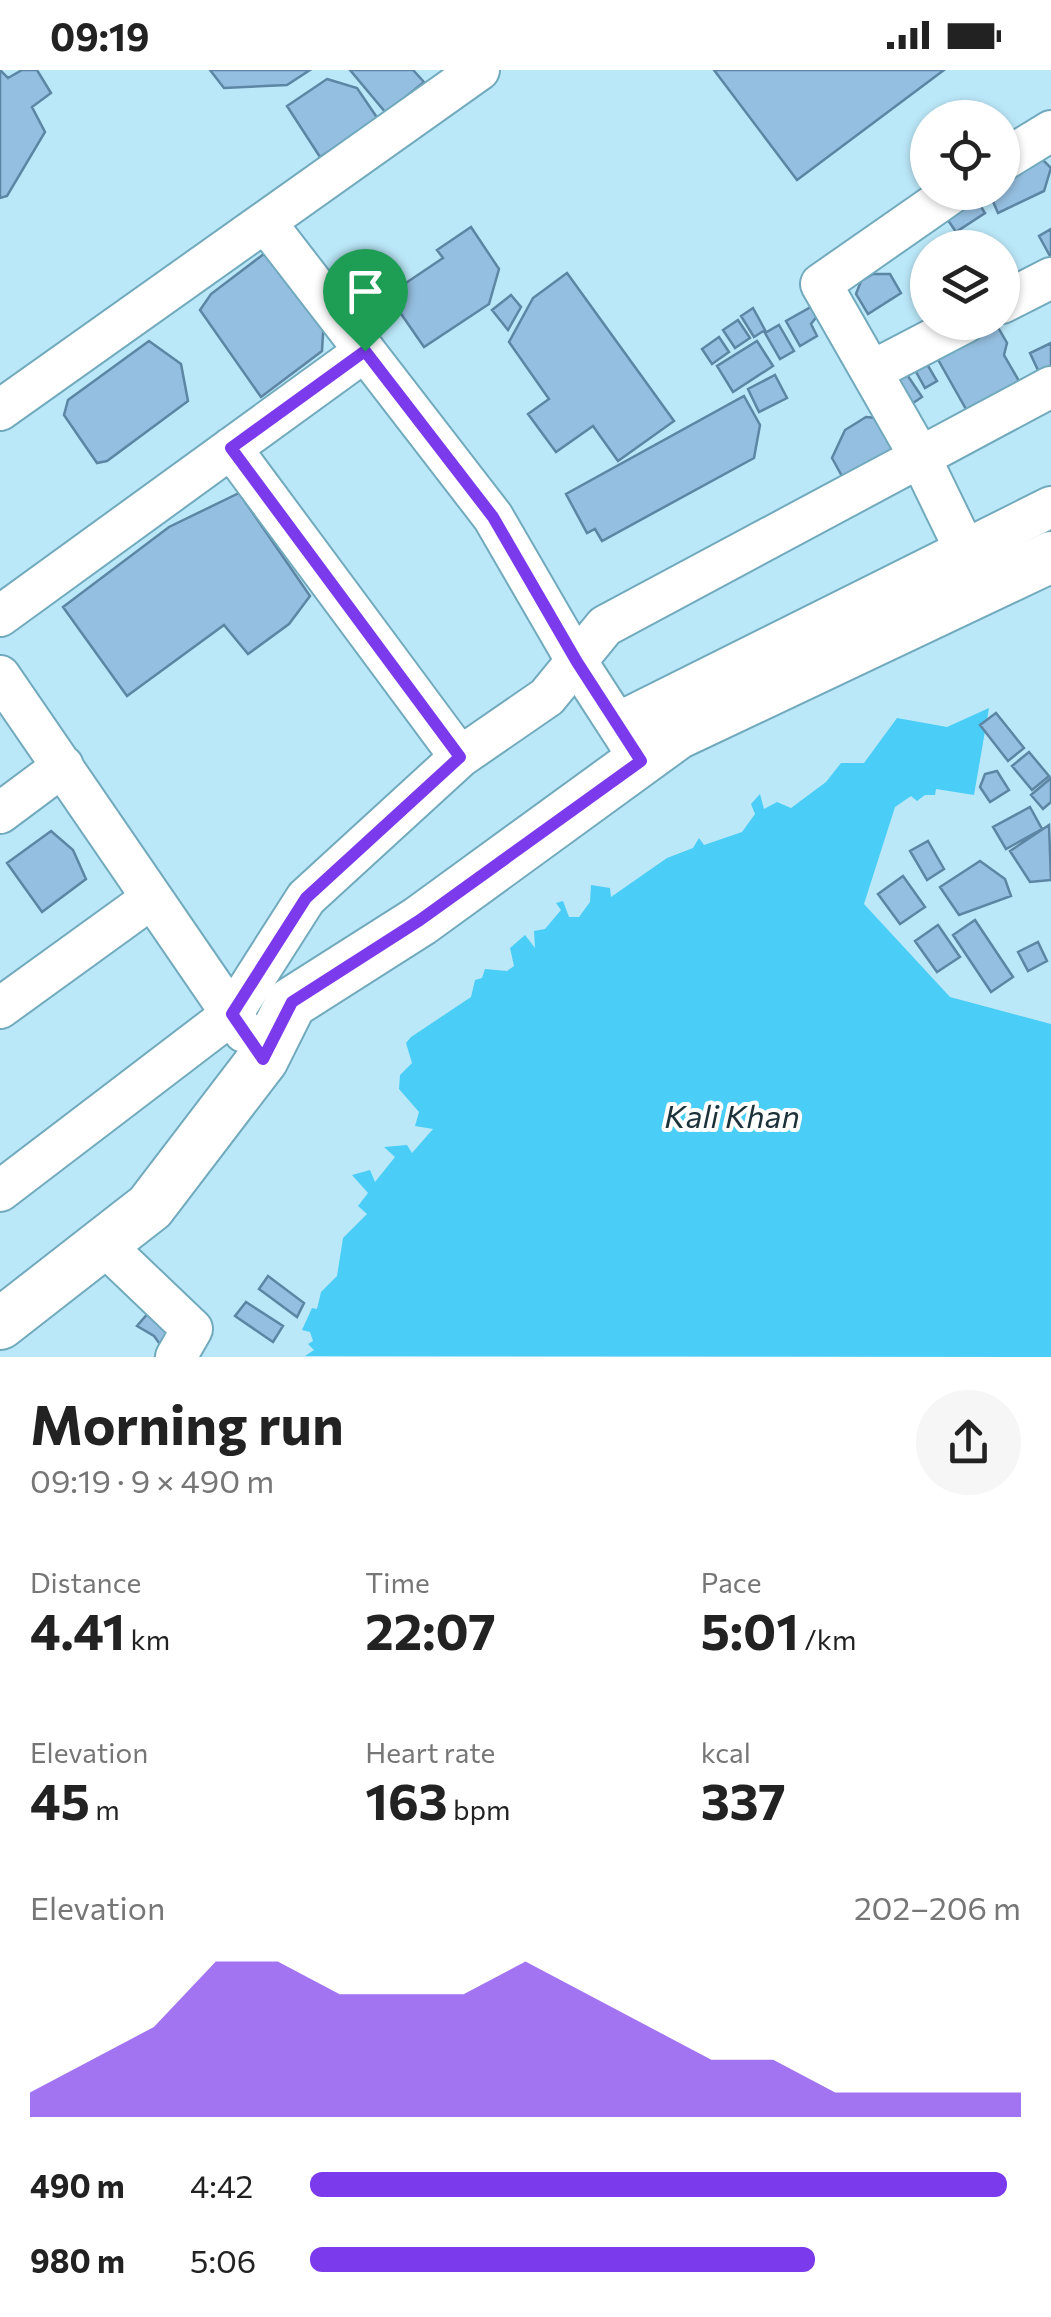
<!DOCTYPE html>
<html lang="en">
<head>
<meta charset="utf-8">
<style>
  body { margin:0; font-family:Commissioner,sans-serif; background:#f6f6f6; color:#222; height:100vh; display:flex; flex-direction:column; font-size:38px; white-space:nowrap }
  * { box-sizing:border-box; margin:0 }
  p { font-size:32px; color:#767676 }
  .icon { flex:none; width:55px; height:55px; fill:none; stroke:currentColor; stroke-width:2; stroke-linecap:round; stroke-linejoin:round }
  .map { position:relative; height:1287px; overflow:hidden }
  .sheet { display:flex; flex-direction:column; background:#fff; flex:1 }
  .sheet>* { flex:none }
  .buttons { position:absolute; left:910px; top:30px; display:grid; gap:20px }
  .buttons a { display:grid; place-items:center; width:110px; height:110px; border-radius:50%; background:#fff; box-shadow:0 2px 8px #0004; font-size:50px }
  .pin { position:absolute; display:grid; place-items:center; width:85px; height:85px; color:#fff; margin:-102px -42px; border-radius:50% 50% 50% 0; rotate:-45deg; box-shadow:0 0 10px #0007 }
  .pin .icon { rotate:45deg }
  .round { display:grid; place-items:center; flex:none; width:105px; height:105px; border-radius:52px; background:#f6f6f6 }
  .headline { display:flex; align-items:center; justify-content:space-between; height:170px; padding:0 30px }
  h1 { font-size:55px; font-weight:700; line-height:75px }
  .metrics { display:grid; grid-template-columns:repeat(3,1fr); gap:15px; height:170px; padding:10px 30px }
  .metrics div { display:grid; align-content:center }
  .metrics b { font-size:50px; font-weight:700 }
  .metrics small { font-size:28px; font-weight:400 }
  .metrics p { font-size:28px }
  .chart { height:280px; padding:20px 30px }
  .chart p { display:flex; justify-content:space-between }
  .chart svg { width:100%; height:180px; margin-top:10px; fill:#7c3aed; opacity:.7 }
  ul { padding:0 30px; list-style:none; font-size:32px }
  li { display:grid; grid-template-columns:160px 120px 1fr; align-items:center; height:75px }
  li i { height:25px; border-radius:12px; background:#7c3aed }
  .status { display:flex; justify-content:space-between; align-items:center; height:70px; padding:0 50px; background:#fff; direction:ltr }
  .status svg { height:28px; fill:currentColor }
  .map>svg:first-child { display:block }
  .water { fill:#4acdf6 }
  .building { fill:#95bfe0; stroke:#5d85a4; stroke-width:2.5 }
  .lines { fill:none; stroke-linecap:round; stroke-linejoin:round }
  .minor-casing { stroke:#71a9bd; stroke-width:44 }
  .major-casing { stroke:#71a9bd; stroke-width:54 }
  .minor { stroke:#fff; stroke-width:40 }
  .major { stroke:#fff; stroke-width:50 }
  .route-casing { stroke:#fff; stroke-width:20 }
  .route { stroke:#7c3aed; stroke-width:12 }
  .labels { text-anchor:middle; stroke-width:8; stroke-linejoin:round; paint-order:stroke }
  .water-label { font-size:32px; font-style:italic; fill:#1c323a; stroke:#fff }
</style>
</head>
<body>
<div class="status"><b>09:19</b><svg viewBox="0 0 49 12"><path d="M0 12V9h3v3zM5 12V6h3v6zM10 12V3h3v9zM15 12V0h3v12zM26 1h20v11H26zM47 4h2v5h-2z"/></svg></div>
<div class="map">
<svg width="1051" height="1287" viewBox="0 0 1051 1287">
  <rect width="100%" height="100%" fill="#bbe8f9"/>
  <path class="water" d="M989,638L974,725L936,719L935,725H925L917,731L911,726L895,737L864,834L950,927L1051,954V1287L305,1286L314,1280L308,1274L313,1271L310,1262L302,1260L312,1238L317,1239L321,1222L337,1206L343,1168L367,1144L358,1136L368,1123L352,1105L370,1100L375,1112L395,1087L384,1077L407,1075L412,1083L433,1059L415,1056L419,1042L399,1019L400,1005L412,993L406,973L411,967L471,927L475,910L482,908L485,899L507,901L514,896L510,878L525,865L535,878L534,861L545,859L561,840L556,833L563,831L569,847H579L590,832L591,815L610,818L611,827L667,788L693,778L699,768L704,775L742,762L755,744L751,734L760,724L764,739L777,732L791,738L826,712L841,693H864L897,648L947,657Z"/>
  <path class="building" d="M0,0L8,8L22,0H37L51,23L32,37L45,62L7,126L0,128Z
    M210,0H310L287,15L224,18Z
    M350,0H413L424,12L386,43Z
    M714,0H944L797,110Z
    M327,9L357,18L378,49L320,87L287,36Z
    M1038,85L1051,98L1044,121L998,143L989,122H1002V94Z
    M972,122L985,143L956,162L939,137Z
    M471,157L499,199L489,234L424,277L388,225L443,188L437,180Z
    M1051,159V185L1050,186L1039,166Z
    M273,177L324,247L322,281L261,327L200,240L211,224Z
    M567,203L674,351L618,391L593,356L556,382L528,344L549,329L509,272L533,228Z
    M873,204H890L901,223L868,244L856,224L861,211Z
    M511,225L521,237L508,260L492,240Z
    M818,233L822,240L811,254L817,266L800,276L786,251Z
    M753,238L765,260L754,267L741,246Z
    M738,250L750,268L735,278L723,260Z
    M995,252L1007,273L1004,285L1027,325L975,355L936,286Z
    M779,255L794,281L780,289L765,263Z
    M719,267L729,282L712,294L702,279Z
    M149,271L181,294L188,331L107,391L97,393L64,345L68,330Z
    M757,271L773,296L733,322L717,296Z
    M1051,273V307L1043,311L1030,283Z
    M927,294L937,311L925,318L915,300Z
    M892,302L908,306L922,327L901,341Z
    M775,305L787,328L759,342L748,319Z
    M744,326L760,355L754,388L602,471L595,459L587,463L566,424Z
    M866,347L887,349L906,386L848,417L832,388L845,360Z
    M239,423L310,526L289,554L248,584L224,555L127,626L63,537L169,457Z
    M996,643L1024,678L1008,691L980,655Z
    M1029,682L1049,706L1032,720L1012,696Z
    M997,701L1009,720L990,732L980,717L985,704Z
    M1051,708V732L1043,739L1031,725Z
    M1030,737L1042,759L1006,779L993,757Z
    M1049,755L1051,810L1030,812L1010,781Z
    M51,761L73,780L86,809L42,842L7,793Z
    M928,771L944,799L927,810L910,781Z
    M980,791L1005,809L1011,826L959,845L940,817Z
    M903,806L925,837L900,854L878,824Z
    M975,850L1013,907L991,922L953,865Z
    M938,855L960,887L937,902L915,871Z
    M1038,872L1047,891L1028,901L1018,882Z
    M268,1206L304,1233L297,1247L259,1219Z
    M246,1232L283,1256L273,1272L235,1246Z
    M150,1241L177,1265L165,1281L154,1266L137,1256Z"/>
  <g class="lines">
    <defs>
      <path id="minor" d="M1002,91L1051,61
        M953,122L821,214L920,387L984,519
        M266,153L493,447L577,592L641,691
        M1002,233L1051,208
        M872,301L966,252
        M0,340L479,0
        M231,378L460,687
        M0,546L365,281
        M0,606L244,962
        M618,653L1051,437
        M0,743L63,696
        M0,938L152,828
        M0,1121L232,944L306,828L460,687L547,627L605,556L1051,317
        M103,1174L192,1259L176,1287"/>
      <path id="major" d="M0,1254L150,1137L263,989L291,933L420,851L677,664L1051,487"/>
    </defs>
    <use href="#minor" class="minor-casing"/>
    <use href="#major" class="major-casing"/>
    <use href="#minor" class="minor"/>
    <use href="#major" class="major"/>
  </g>
  <g class="lines">
    <defs>
      <path id="route" d="M365,281L493,447L577,592L641,691L420,850L292,932L263,989L232,944L306,828L460,687L231,378Z"/>
    </defs>
    <use href="#route" class="route-casing"/>
    <use href="#route" class="route"/>
  </g>
  <g class="labels">
    <g class="water-label">
      <text x="732" y="1058">Kali Khan</text>
    </g>
  </g>
</svg>
<div class="buttons">
<a><svg class="icon" aria-label="locate" viewBox="0 0 24 24"><circle cx="12" cy="12" r="6"/><path d="M12 2v4M12 18v4M2 12h4M18 12h4"/></svg></a>
<a><svg class="icon" aria-label="layers" viewBox="0 0 24 24"><path d="M12 4l9 5-9 5-9-5zM3 14l9 5 9-5"/></svg></a>
</div>
<div class="pin" style="left:365px;top:281px;background:#1e9e55"><svg class="icon" aria-label="arrive" viewBox="0 0 24 24"><path d="M6 21V4h12l-3 4 3 4H6"/></svg></div>
</div>
<section class="sheet">
<div class="headline"><div><h1>Morning run</h1><p>09:19 · 9 × 490 m</p></div><a class="round"><svg class="icon" aria-label="share" viewBox="0 0 24 24"><path d="M12 15V3M7 8l5-5 5 5M5 13v7h14v-7"/></svg></a></div>
<div class="metrics">
<div><p>Distance</p><b>4.41<small> km</small></b></div>
<div><p>Time</p><b>22:07</b></div>
<div><p>Pace</p><b>5:01<small> /km</small></b></div>
</div>
<div class="metrics">
<div><p>Elevation</p><b>45<small> m</small></b></div>
<div><p>Heart rate</p><b>163<small> bpm</small></b></div>
<div><p>kcal</p><b>337</b></div>
</div>
<div class="chart"><p><span>Elevation</span>202–206 m</p>
<svg viewBox="0 0 160 44" preserveAspectRatio="none"><path d="M0 44V38L10 30L20 22L30 6L40 6L50 14L60 14L70 14L80 6L90 14L100 22L110 30L120 30L130 38L140 38L150 38L160 38V44z"/></svg>
</div>
<ul>
<li><b>490 m</b>4:42<i style="width:98%"></i></li>
<li><b>980 m</b>5:06<i style="width:71%"></i></li>
</ul>
</section>
</body>
</html>
